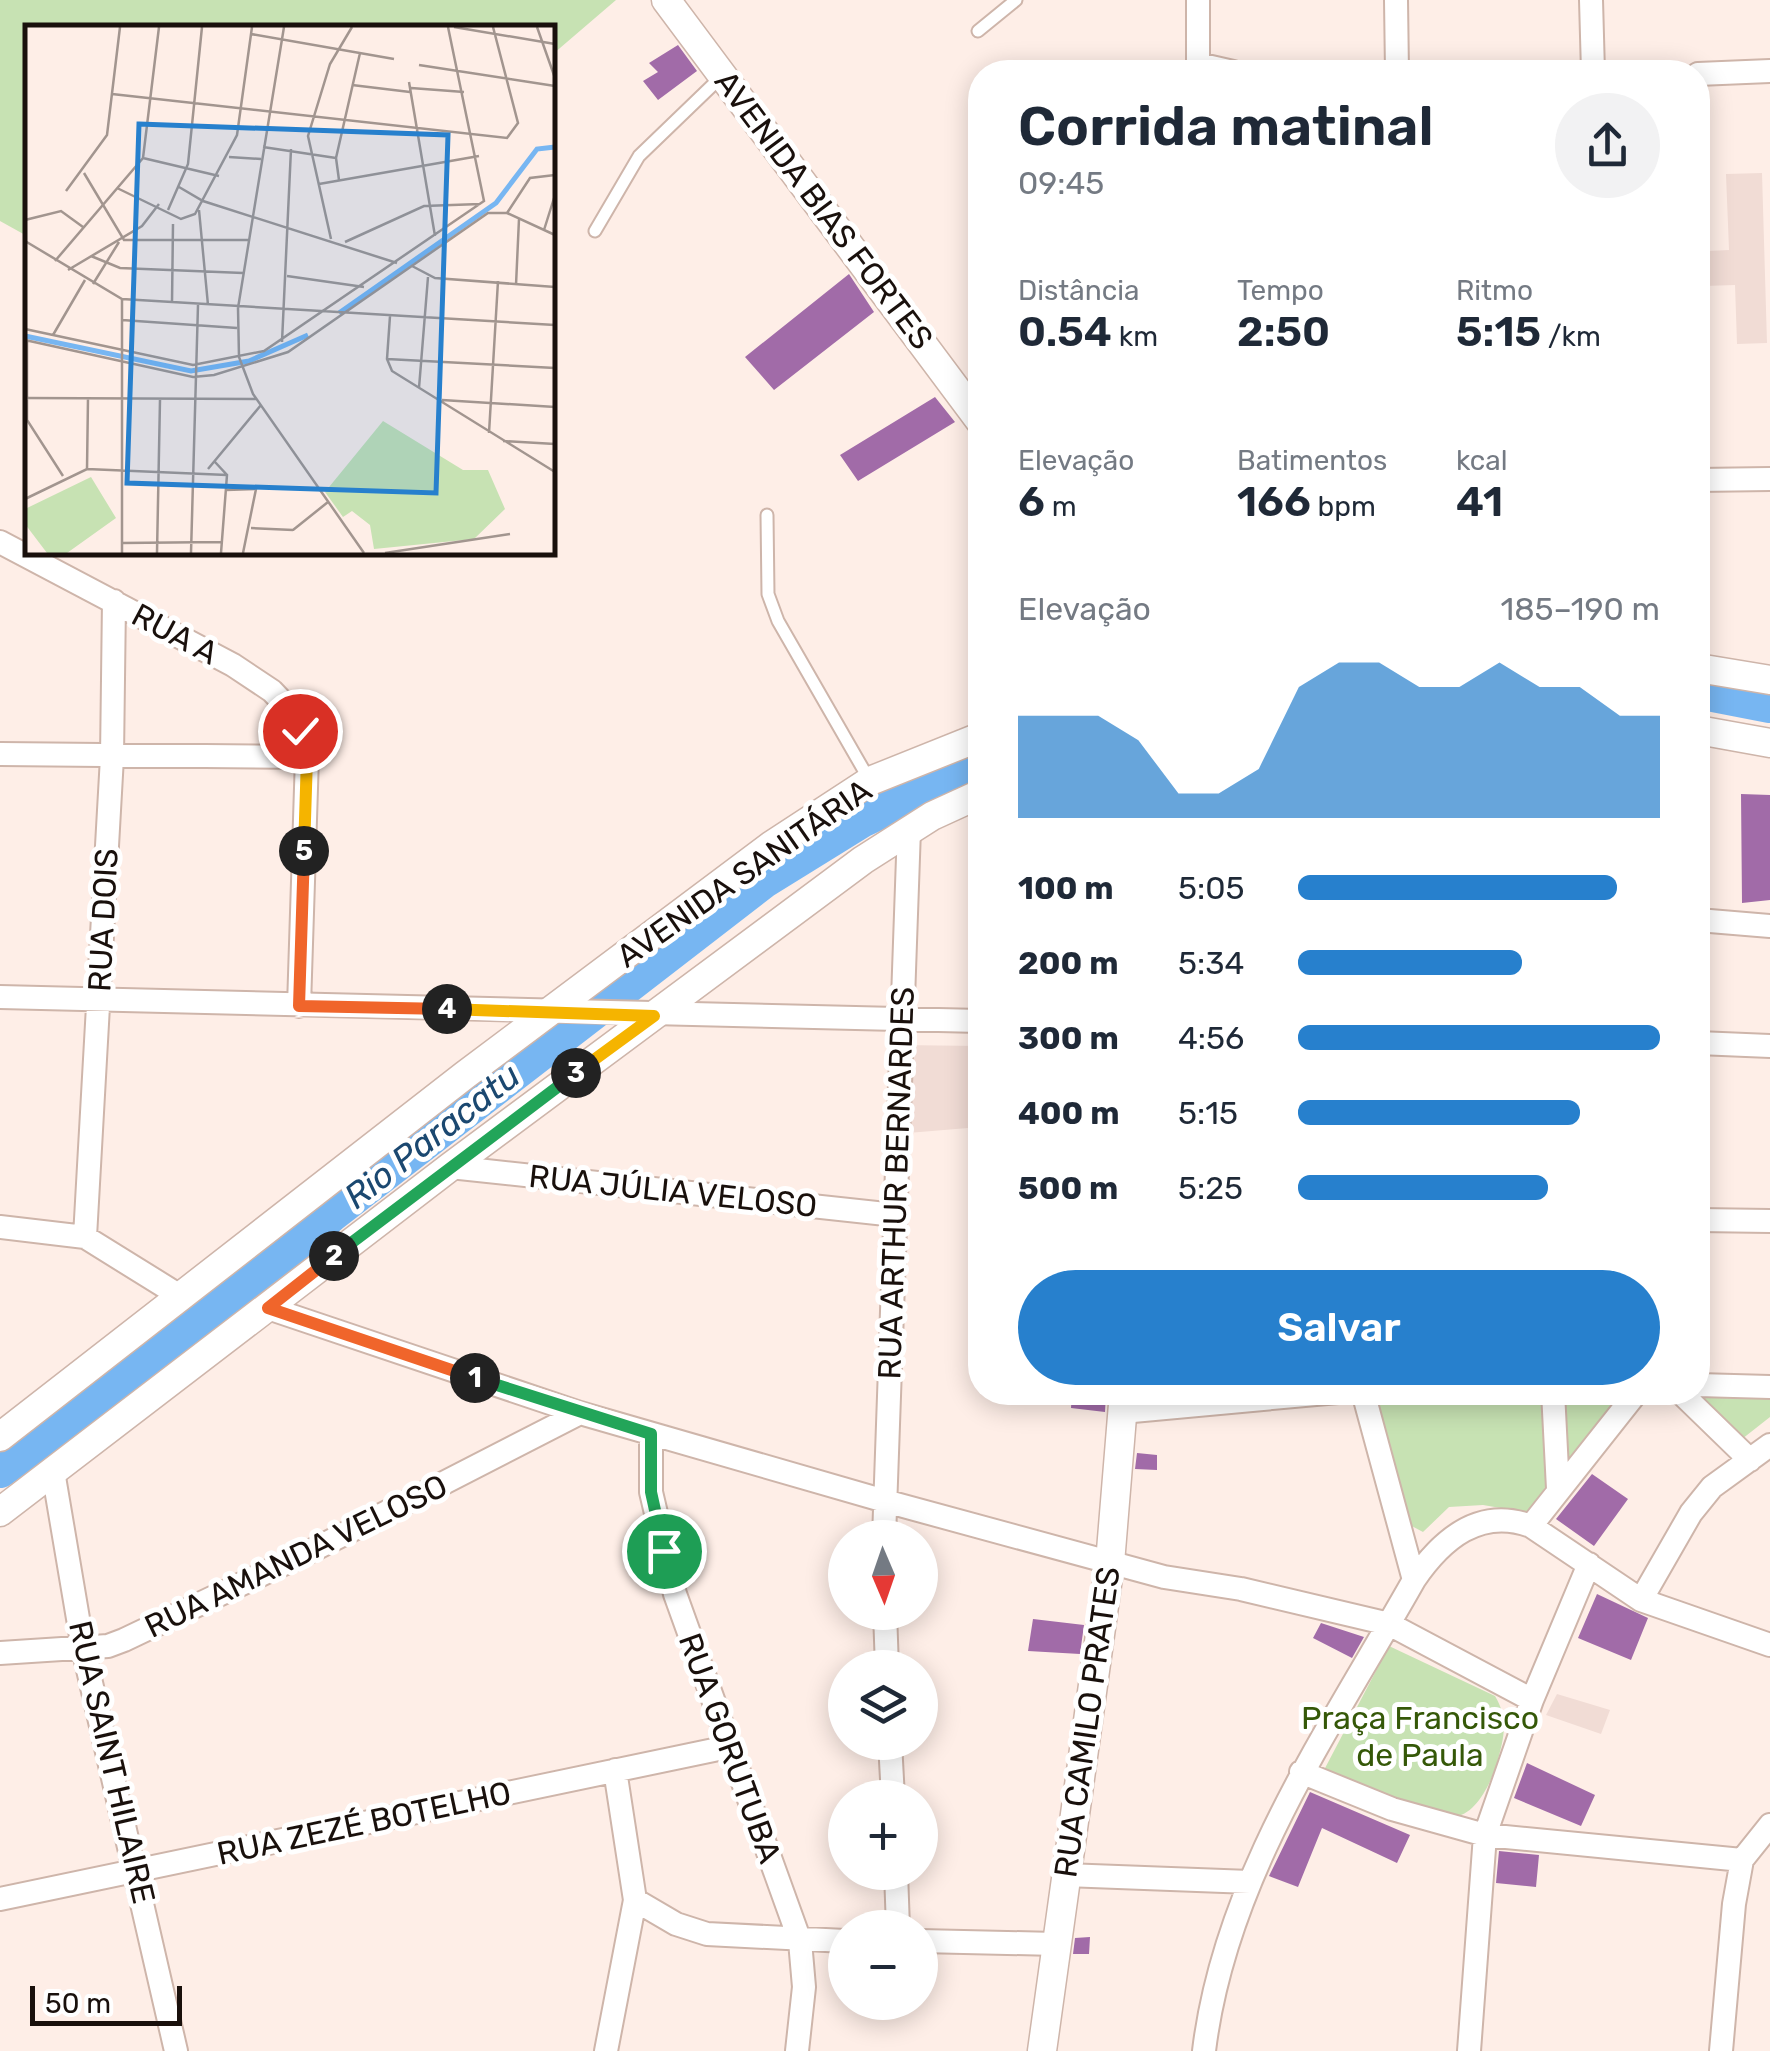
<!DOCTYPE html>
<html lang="pt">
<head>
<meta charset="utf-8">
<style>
  body { margin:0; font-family:Rubik,sans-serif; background:#f2f2f3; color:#1f2937; height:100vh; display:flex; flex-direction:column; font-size:38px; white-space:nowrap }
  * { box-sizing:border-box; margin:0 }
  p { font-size:32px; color:#747a83 }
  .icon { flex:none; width:55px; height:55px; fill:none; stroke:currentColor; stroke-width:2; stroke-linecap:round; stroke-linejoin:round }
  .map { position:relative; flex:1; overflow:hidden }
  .details { position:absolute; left:968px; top:60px; width:742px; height:1345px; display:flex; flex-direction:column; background:#fff; border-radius:40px; box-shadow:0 5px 25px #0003 }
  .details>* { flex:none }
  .needle { width:65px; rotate:178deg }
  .tools { position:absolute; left:828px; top:1520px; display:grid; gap:20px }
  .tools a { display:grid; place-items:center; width:110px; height:110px; border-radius:50%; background:#fff; box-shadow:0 5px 25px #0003; font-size:50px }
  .scale { position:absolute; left:30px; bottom:25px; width:152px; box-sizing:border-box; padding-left:10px; border:5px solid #19100c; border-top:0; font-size:28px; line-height:35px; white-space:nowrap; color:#19100c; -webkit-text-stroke:8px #fff; paint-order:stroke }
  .pin { position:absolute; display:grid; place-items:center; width:85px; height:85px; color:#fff; margin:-42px; border:5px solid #fff; border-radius:50%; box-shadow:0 2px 10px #0007 }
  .km { position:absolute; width:50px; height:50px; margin:-25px; border-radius:50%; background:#222; color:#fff; font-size:28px; line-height:50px; text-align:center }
  .round { display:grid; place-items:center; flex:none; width:105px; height:105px; border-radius:52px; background:#f2f2f3 }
  .head { display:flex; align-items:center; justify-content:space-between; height:170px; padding:0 50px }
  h1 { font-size:55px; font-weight:600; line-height:75px }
  .figures { display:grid; grid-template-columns:repeat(3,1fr); gap:15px; height:170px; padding:10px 50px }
  .figures div { display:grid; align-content:center }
  .figures b { font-size:42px; font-weight:600 }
  .figures small { font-size:28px; font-weight:400 }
  .figures p { font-size:28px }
  .chart { height:280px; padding:20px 50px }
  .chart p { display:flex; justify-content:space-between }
  .chart svg { width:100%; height:180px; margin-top:10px; fill:#2780cd; opacity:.7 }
  .button { display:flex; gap:20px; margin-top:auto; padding:20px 50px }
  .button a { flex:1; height:115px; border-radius:60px; background:#2780cd; color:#fff; font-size:40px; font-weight:600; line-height:115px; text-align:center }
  ul { padding:0 50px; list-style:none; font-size:32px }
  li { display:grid; grid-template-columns:160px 120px 1fr; align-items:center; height:75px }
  li i { height:25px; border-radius:12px; background:#2780cd }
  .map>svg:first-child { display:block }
  .built { fill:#f1dcd5 }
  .green { fill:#c7e2b3 }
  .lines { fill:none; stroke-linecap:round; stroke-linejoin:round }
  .river { stroke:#77b6f2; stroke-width:38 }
  .building { fill:#a16ba8 }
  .service-casing { stroke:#ceb5aa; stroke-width:15 }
  .minor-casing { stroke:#ceb5aa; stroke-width:26 }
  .tertiary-casing { stroke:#ceb5aa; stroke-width:31 }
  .service { stroke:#fff; stroke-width:11 }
  .minor { stroke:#fff; stroke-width:22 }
  .tertiary { stroke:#fff; stroke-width:28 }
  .split-1-casing { stroke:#fff; stroke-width:20 }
  .split-2-casing { stroke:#fff; stroke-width:20 }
  .split-3-casing { stroke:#fff; stroke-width:20 }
  .split-4-casing { stroke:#fff; stroke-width:20 }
  .split-5-casing { stroke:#fff; stroke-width:20 }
  .split-6-casing { stroke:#fff; stroke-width:20 }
  .split-1 { stroke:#22a559; stroke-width:12 }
  .split-2 { stroke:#f0652b; stroke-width:12 }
  .split-3 { stroke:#22a559; stroke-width:12 }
  .split-4 { stroke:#f5b400; stroke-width:12 }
  .split-5 { stroke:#f0652b; stroke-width:12 }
  .split-6 { stroke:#f5b400; stroke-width:12 }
  .labels { text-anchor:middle; stroke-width:10; stroke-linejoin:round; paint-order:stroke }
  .street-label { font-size:32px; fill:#19100c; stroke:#fff }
  .park-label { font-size:32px; fill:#355808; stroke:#fff }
  .water-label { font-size:35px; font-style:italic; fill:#1b4870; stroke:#fff }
  .inset-river { fill:none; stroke:#77b6f2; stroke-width:5 }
  .inset-road { fill:none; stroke:#a2958f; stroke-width:2.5 }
  .view { fill:#2780cd; fill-opacity:0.15; stroke:#2780cd; stroke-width:5 }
  .inset-edge { fill:none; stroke:#19100c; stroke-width:5 }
</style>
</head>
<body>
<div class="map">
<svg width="1770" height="2051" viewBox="0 0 1770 2051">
  <rect width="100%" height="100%" fill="#feeee7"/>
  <path class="built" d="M1705,159L1708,251L1729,250L1726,174L1762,173L1767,343L1737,344L1735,285L1704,286L1705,334L1698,335V160Z
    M899,1045L980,1046V1127L908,1133Z
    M1557,1694L1610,1710L1601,1734L1546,1715Z"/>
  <path class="green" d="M0,0H616L553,54L552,28H28L27,236L0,221Z
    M1558,1393H1628L1564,1472Z
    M1535,1394L1548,1400L1550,1479L1530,1513L1483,1505L1449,1507L1423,1532L1408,1524L1377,1406L1384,1398Z
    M1687,1394L1770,1395V1417L1742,1439Z
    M1389,1646L1495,1696C1509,1719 1504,1738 1497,1763C1492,1780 1477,1814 1456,1816C1429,1820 1352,1783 1323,1772Z"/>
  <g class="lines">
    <path class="river" d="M1698,690L1770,704
      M0,1469L217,1311L330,1214L764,879L861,819L980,763"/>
  </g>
  <path class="building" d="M678,45L697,71L658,100L643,81L658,72L649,63Z
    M849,274L874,312L774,390L745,357Z
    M935,397L955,422L858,481L840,455Z
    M1741,794L1770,795V900L1742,903Z
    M1072,1392H1106L1105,1412L1071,1408Z
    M1137,1453L1157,1455V1470L1135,1469Z
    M1592,1474L1628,1499L1594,1546L1556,1519Z
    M1597,1594L1648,1618L1631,1660L1578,1638Z
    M1033,1619L1084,1625L1080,1654L1028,1651Z
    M1321,1623L1364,1637L1352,1658L1313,1638Z
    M1527,1763L1595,1795L1581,1826L1514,1798Z
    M1310,1792L1410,1835L1397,1863L1322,1828L1298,1887L1269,1876Z
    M1499,1851L1539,1855L1536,1887L1496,1883Z
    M1090,1937L1089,1954H1073L1075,1938Z"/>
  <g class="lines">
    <defs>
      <path id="service" d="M978,31L1016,0
        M595,231L639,156L721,77
        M767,515L768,594L778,621L870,781"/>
      <path id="minor" d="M1198,0V64L1204,72
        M1396,0L1397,72
        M1591,0L1593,72
        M1198,64L1233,72
        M1698,74L1770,71
        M1698,480L1770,479
        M0,542L233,665L272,691L289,709L307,757L299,1006
        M0,754L307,757
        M1698,920L1770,926
        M0,997L980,1021
        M1698,1043L1770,1046
        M450,1167L895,1215
        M1698,1220L1770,1221
        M0,1227L85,1237L180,1296
        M85,1237L112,757L114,601
        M268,1308L580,1413L885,1501L1164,1577L1241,1589L1389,1624L1532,1700
        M1698,1385L1770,1387
        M1363,1392L1414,1580
        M1553,1392L1558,1489
        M1680,1392L1750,1460
        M1122,1412L1338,1392
        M651,1435V1492L675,1594L800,1941L804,1987L797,2051
        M53,1471L83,1648L176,2051
        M1531,1526L1637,1392
        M884,1538L909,829
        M1641,1600L1691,1513L1712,1487L1770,1445
        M885,1612L887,1668
        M0,1653L108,1646L124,1640L319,1547L580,1413
        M890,1742L893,1798
        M1301,1772L1392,1809L1485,1835L1742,1860
        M896,1872L898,1928
        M1065,1875L1250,1882
        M0,1899L728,1747
        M635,1900L676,1924L707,1934L845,1941
        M920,1941L1056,1944
        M606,2051L635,1900L615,1770
        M1204,2051C1225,1877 1330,1729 1414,1580C1442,1539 1480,1507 1531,1526L1641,1600L1770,1645
        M1469,2051L1485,1835L1532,1700L1589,1564
        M1721,2051L1734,1904L1742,1860L1770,1825"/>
      <path id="tertiary" d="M666,0L980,421
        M1698,668L1770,680
        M1698,730L1770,743
        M0,1437L465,1075L772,845L870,781L980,737
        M0,1512L450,1167L863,860L932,816L980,794
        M1042,2051L1110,1563L1124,1392"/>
    </defs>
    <use href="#service" class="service-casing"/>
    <use href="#minor" class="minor-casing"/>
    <use href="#tertiary" class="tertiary-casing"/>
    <use href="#service" class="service"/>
    <use href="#minor" class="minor"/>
    <use href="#tertiary" class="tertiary"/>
  </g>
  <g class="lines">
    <defs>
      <path id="split-1" d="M475,1378L651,1434V1492L664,1551"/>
      <path id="split-2" d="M334,1256L268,1308L475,1378"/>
      <path id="split-3" d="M334,1256L576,1073"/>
      <path id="split-4" d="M447,1009L654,1016L576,1073"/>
      <path id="split-5" d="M304,851L299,1006L447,1009"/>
      <path id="split-6" d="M300,731L307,757L304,851"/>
    </defs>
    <use href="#split-1" class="split-1-casing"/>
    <use href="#split-2" class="split-2-casing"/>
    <use href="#split-3" class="split-3-casing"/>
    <use href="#split-4" class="split-4-casing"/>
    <use href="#split-5" class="split-5-casing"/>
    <use href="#split-6" class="split-6-casing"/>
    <use href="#split-1" class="split-1"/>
    <use href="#split-2" class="split-2"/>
    <use href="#split-3" class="split-3"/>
    <use href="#split-4" class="split-4"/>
    <use href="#split-5" class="split-5"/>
    <use href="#split-6" class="split-6"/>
  </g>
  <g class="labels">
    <g class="street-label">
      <text transform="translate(824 210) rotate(53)" y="11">AVENIDA BIAS FORTES</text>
      <text transform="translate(175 634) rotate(28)" y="11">RUA A</text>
      <text transform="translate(744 873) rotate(-35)" y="11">AVENIDA SANITÁRIA</text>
      <text transform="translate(103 920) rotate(-87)" y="11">RUA DOIS</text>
      <text transform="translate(896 1183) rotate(-88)" y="11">RUA ARTHUR BERNARDES</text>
      <text transform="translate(673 1191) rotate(6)" y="11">RUA JÚLIA VELOSO</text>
      <text transform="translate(296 1556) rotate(-26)" y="11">RUA AMANDA VELOSO</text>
      <text transform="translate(1087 1722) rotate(-82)" y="11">RUA CAMILO PRATES</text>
      <text transform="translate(730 1748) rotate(70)" y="11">RUA GORUTUBA</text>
      <text transform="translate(112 1762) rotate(77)" y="11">RUA SAINT HILAIRE</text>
      <text transform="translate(364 1823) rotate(-12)" y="11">RUA ZEZÉ BOTELHO</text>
    </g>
    <g class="park-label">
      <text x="1420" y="1729">Praça Francisco<tspan x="1420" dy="37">de Paula</tspan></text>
    </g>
    <g class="water-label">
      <text transform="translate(432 1136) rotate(-38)" y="12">Rio Paracatu</text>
    </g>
  </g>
  <g transform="translate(25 25)">
    <rect width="530" height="530" fill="#feeee7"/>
    <path d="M358,396L438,445H463L480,484L449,514L349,524L345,500L327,486L318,492L300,467ZM66,452L91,493L42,528H22L0,499V484Z" fill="#c7e2b3"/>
    <path class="inset-river" d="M314,288L471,178L512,124L530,122M0,311L166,346L224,336L283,310"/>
    <path class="inset-road" d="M259,2L213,283L214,332L228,369L339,528M429,2L530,19M512,2L530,53M226,9L369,34M394,40L530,61M384,57L410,211M327,60L385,67M386,63L439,67M87,69L482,113L493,98L468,2M238,122L311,133M204,132L236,134M118,133L194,151M59,148L99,215H223M314,155L311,133L335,28M294,159L454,131M154,162L178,176L372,238M92,163L156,194L170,189L212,110L227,2M41,166L82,110L95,2M143,185L163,139L177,2M174,185L183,280M482,188L505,153L530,150M0,195L36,186L58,202M519,205L530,170M306,214L283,111L305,39L327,2M0,216L97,274L530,300M320,217L399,181L455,179M66,231L95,243L218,248M30,236L118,133L134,2M387,241L410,253L530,262M43,245L117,201L134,179M262,251L339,262M68,259L94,217M491,260L494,194M97,274V528M147,278L148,199M365,291L362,334L367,346L530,447M97,295L212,303M0,304L168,340L239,326L459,176L423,2M28,310L60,255M0,315L168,352L189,350L263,327L463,188H482L530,210M2,315V395L38,451M257,317L266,124M362,334L530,343M394,363L403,252M0,373L231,374M417,375L530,382M464,408L473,256M478,416L530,419M190,437L202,450L196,528M62,444L63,373M183,444L236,380M201,465L231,464L218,528M0,474L62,444L202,450M226,503L268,505M268,505L303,477M97,518L197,517M132,528L135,375M166,528L173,280M360,528L485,509"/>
    <path class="view" d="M114,99L423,110L411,468L102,458Z"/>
    <rect width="530" height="530" class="inset-edge"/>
  </g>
</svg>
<div class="tools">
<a><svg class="needle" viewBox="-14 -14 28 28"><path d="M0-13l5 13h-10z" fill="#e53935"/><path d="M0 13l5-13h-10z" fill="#747a83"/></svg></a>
<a><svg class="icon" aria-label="layers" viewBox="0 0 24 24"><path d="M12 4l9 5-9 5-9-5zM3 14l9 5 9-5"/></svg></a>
<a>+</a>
<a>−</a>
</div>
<div class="scale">50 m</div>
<div class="pin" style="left:664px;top:1551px;background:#1e9e55"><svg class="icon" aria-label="arrive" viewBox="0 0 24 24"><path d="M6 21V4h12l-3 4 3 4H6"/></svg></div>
<div class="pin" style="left:300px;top:731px;background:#d93025"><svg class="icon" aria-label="check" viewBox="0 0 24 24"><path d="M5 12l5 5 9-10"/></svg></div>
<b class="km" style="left:475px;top:1378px">1</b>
<b class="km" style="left:334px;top:1256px">2</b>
<b class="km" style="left:576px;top:1073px">3</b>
<b class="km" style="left:447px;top:1009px">4</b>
<b class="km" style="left:304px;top:851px">5</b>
<section class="details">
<div class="head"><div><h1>Corrida matinal</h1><p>09:45</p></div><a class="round"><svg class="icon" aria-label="share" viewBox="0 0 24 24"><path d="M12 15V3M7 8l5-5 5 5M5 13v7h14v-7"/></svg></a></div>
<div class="figures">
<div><p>Distância</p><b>0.54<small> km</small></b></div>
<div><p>Tempo</p><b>2:50</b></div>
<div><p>Ritmo</p><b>5:15<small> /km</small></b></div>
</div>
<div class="figures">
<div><p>Elevação</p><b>6<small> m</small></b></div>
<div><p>Batimentos</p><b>166<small> bpm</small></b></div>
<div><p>kcal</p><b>41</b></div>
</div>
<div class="chart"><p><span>Elevação</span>185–190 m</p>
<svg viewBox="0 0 160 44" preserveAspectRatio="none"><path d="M0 44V19L10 19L20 19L30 25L40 38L50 38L60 32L70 12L80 6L90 6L100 12L110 12L120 6L130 12L140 12L150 19L160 19V44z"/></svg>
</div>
<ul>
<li><b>100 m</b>5:05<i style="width:88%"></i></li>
<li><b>200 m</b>5:34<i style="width:62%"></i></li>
<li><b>300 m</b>4:56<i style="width:100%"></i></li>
<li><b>400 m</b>5:15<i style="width:78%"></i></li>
<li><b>500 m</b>5:25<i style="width:69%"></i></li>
</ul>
<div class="button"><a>Salvar</a></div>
</section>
</div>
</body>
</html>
